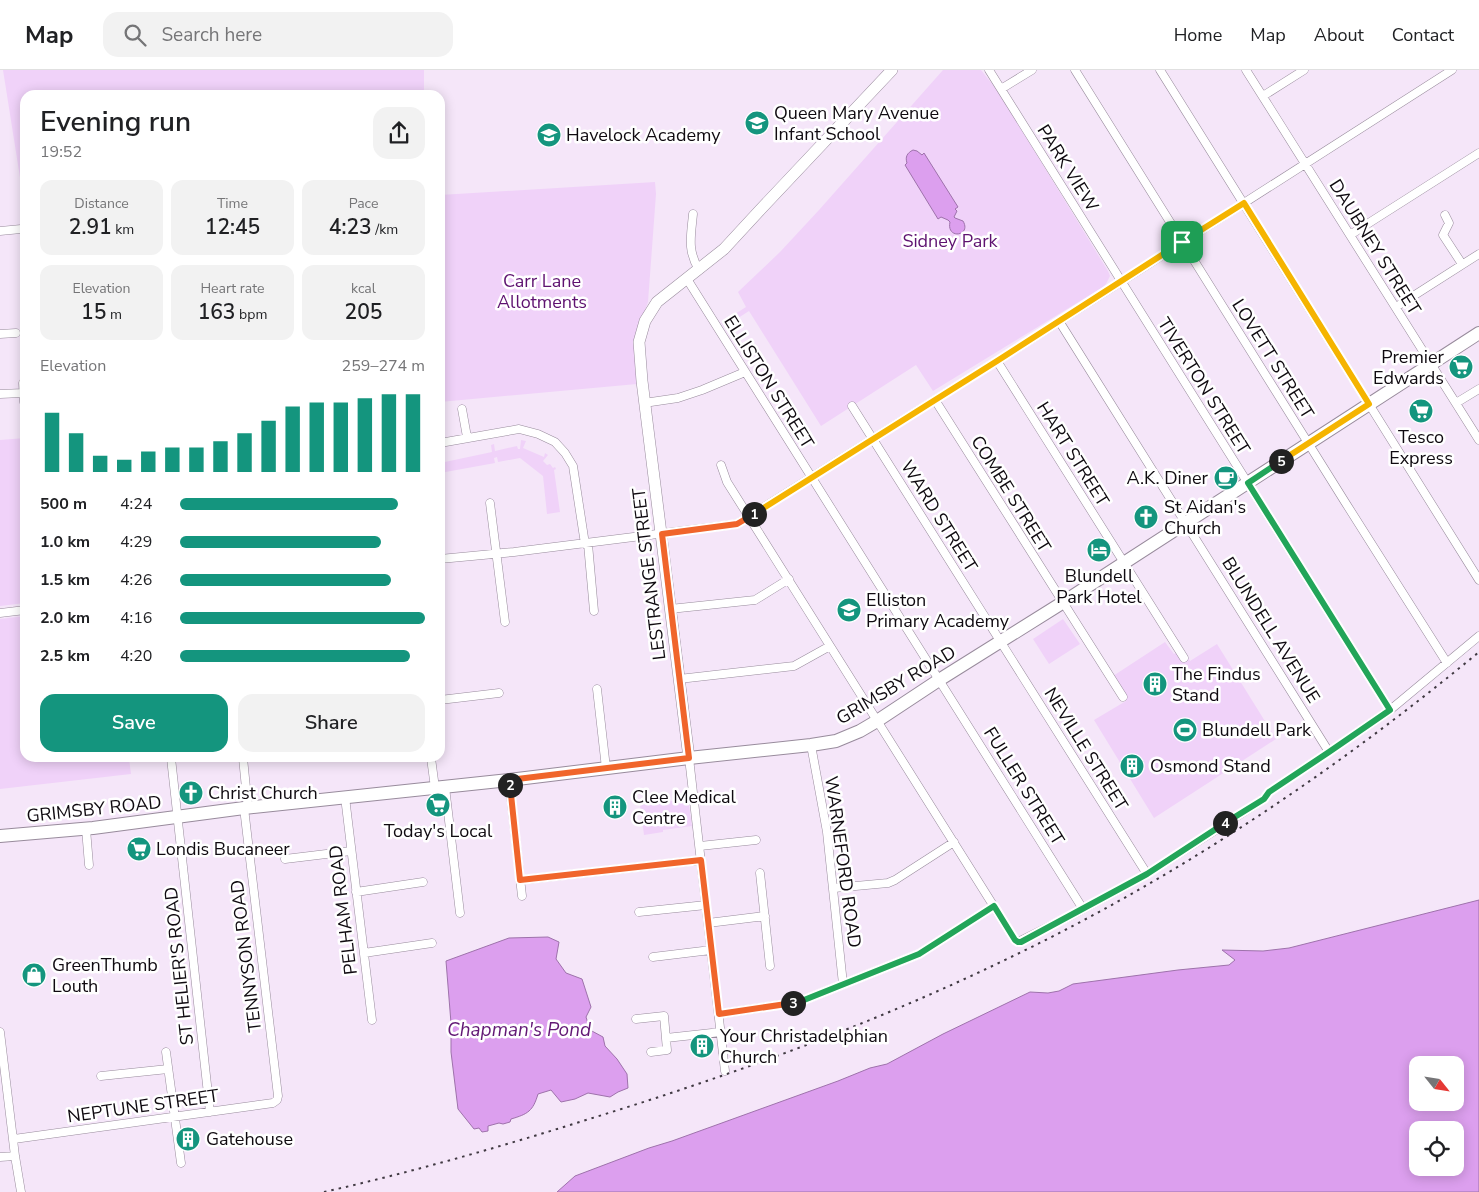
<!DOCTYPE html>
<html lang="en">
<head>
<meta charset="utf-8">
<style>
  body { margin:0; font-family:"Nunito Sans",sans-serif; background:#f2f2f2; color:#202124; height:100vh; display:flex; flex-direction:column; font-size:19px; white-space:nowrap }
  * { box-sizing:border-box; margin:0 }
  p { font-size:16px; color:#757577 }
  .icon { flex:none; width:28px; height:28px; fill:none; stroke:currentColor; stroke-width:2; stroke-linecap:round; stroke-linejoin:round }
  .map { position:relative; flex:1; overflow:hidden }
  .sheet { position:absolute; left:20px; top:20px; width:425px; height:672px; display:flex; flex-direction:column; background:#fff; border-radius:15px; box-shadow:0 2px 12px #0003 }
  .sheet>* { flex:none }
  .needle { width:32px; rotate:120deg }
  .tools { position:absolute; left:1409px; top:986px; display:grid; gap:10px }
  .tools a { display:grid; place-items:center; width:55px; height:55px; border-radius:10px; background:#fff; box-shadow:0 2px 12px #0003; font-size:25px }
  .pin { position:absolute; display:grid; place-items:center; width:42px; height:42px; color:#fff; margin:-21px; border-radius:10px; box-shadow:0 2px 8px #0006 }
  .km { position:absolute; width:25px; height:25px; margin:-12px; border-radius:50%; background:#222; color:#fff; font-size:14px; line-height:25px; text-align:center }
  .round { display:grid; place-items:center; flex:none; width:52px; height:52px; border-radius:15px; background:#f2f2f2 }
  .summary { display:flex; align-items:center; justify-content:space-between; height:85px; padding:0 20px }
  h1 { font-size:28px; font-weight:600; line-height:38px }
  .figures { display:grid; grid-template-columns:repeat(3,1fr); gap:8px; height:85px; padding:5px 20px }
  .figures div { display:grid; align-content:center; border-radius:12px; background:#f2f2f2; text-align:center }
  .figures b { font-size:21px; font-weight:600 }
  .figures small { font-size:14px; font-weight:400 }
  .figures p { font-size:14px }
  .chart { height:140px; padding:10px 20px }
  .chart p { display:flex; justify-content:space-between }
  .chart svg { width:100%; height:90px; margin-top:5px; stroke:#14957e; stroke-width:6 }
  .button { display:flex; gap:10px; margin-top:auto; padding:10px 20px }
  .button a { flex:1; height:58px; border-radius:15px; background:#14957e; color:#fff; font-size:20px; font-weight:600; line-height:58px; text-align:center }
  .button a+a { background:#f2f2f2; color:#202124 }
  ul { padding:0 20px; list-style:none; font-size:16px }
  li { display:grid; grid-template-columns:80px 60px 1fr; align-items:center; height:38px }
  li i { height:12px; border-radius:6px; background:#14957e }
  header { display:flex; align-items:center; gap:30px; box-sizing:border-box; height:70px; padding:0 25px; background:#fff; border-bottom:1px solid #e0e0e0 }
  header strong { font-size:24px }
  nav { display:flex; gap:28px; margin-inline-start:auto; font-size:18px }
  .search { width:350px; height:45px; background:#f2f2f2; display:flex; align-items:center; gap:12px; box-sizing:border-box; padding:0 18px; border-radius:15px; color:#757577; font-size:19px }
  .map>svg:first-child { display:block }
  .green { fill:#f0d2f9 }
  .water { fill:#dc9fee; stroke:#9e72ab; fill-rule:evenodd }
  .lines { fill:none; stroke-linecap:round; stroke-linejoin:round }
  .street-casing { stroke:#988b9c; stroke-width:9 }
  .secondary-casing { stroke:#988b9c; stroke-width:12 }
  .primary-casing { stroke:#988b9c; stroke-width:14 }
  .street { stroke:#fff; stroke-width:8 }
  .secondary { stroke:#fff; stroke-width:11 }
  .primary { stroke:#fff; stroke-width:12 }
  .rail { stroke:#403942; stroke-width:2; stroke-dasharray:2.5 5; stroke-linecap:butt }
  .split-1-casing { stroke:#fff; stroke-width:10 }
  .split-2-casing { stroke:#fff; stroke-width:10 }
  .split-3-casing { stroke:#fff; stroke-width:10 }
  .split-4-casing { stroke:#fff; stroke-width:10 }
  .split-5-casing { stroke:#fff; stroke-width:10 }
  .split-6-casing { stroke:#fff; stroke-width:10 }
  .split-1 { stroke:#f5b400; stroke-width:6 }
  .split-2 { stroke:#f0652b; stroke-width:6 }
  .split-3 { stroke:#f0652b; stroke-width:6 }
  .split-4 { stroke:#22a559; stroke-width:6 }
  .split-5 { stroke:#22a559; stroke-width:6 }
  .split-6 { stroke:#f5b400; stroke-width:6 }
  .labels { text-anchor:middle; stroke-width:5; stroke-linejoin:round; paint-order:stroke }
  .poi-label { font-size:18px; fill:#0f0a10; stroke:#fff; text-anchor:start }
  .street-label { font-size:18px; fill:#0f0a10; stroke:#fff }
  .park-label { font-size:18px; fill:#5e1270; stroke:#fff }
  .water-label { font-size:19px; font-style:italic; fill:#621875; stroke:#fff }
</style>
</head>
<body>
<header>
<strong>Map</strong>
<div class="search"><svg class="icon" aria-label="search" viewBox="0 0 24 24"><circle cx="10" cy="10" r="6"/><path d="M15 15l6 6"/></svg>Search here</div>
<nav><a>Home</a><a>Map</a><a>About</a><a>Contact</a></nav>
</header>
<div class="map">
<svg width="1479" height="1122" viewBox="0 0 1479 1122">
  <rect width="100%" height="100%" fill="#f5e6f9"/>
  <path class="green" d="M3,0H424V25H25V139Z
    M943,0H981L997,20L1108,201L1110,206L1106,214L1103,217L933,321L916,295L821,356L749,241L724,257L721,253L746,237L738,222L780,182L819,140Z
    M655,112L656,124L648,232L642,248L637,314L440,332V125Z
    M25,368V533L0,536V370Z
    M521,370L526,371L523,378L544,387L545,383L548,385L543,391L547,395L550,394L553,398L555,397L556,399L554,400L560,442L547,444L543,406L520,388L498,392L497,387L494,388L495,393L440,403V393L492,382L491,375L494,374L495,381L517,376L518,379H520Z
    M25,546V688H129L131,704L0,719V549Z
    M1063,549L1080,574L1049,594L1033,569Z
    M1165,572L1174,584L1183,579L1190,591L1217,574L1276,669L1154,748L1094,650L1126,631L1113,606Z
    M688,729L692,756L663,760V762L644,765L640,735Z"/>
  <path class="water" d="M913,80L917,81L922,85L924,83L958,137L955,139L957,141L954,147L955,148L963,151C972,166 946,170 950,152L948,150L941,147L938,149L905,95L907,93C905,87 907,83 913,80Z
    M1479,830V1122H557L575,1106L649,1078L672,1071L838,1011L870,998L887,994L943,964L1030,922L1048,923L1059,921L1073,914L1178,900L1229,895L1235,890L1222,880L1263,881L1289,878ZM1418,995H1455V1032H1418ZM1418,1060H1455V1098H1418Z
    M548,867L559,872L556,889L566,903L582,909L591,937L586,947L590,960L603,967L605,976L617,989L627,1004L628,1018L618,1022L610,1027L588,1023L575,1029L561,1032L551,1020L538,1024C533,1041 528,1044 511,1049L510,1052L503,1054L499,1053L488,1056V1061L482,1062L479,1058L474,1059L458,1039L451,982V953L446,891L509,868Z"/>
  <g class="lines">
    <defs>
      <path id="street" d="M989,0L1390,640
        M1075,0L1345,432L1447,593
        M1160,0L1479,510
        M1246,0L1479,370
        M1001,19L1032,0
        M1263,26L1304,0
        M693,144C691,166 687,180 699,200
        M1445,145L1449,153L1443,165L1462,194
        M0,161L21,159
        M1350,165L1479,83
        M687,209L1083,839
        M1396,237L1479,184
        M1059,251L1329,682
        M0,264L16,263
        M997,291L1184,588
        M23,313L24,332
        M0,324L23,323
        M935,330L1123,627
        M644,333L678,328L702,320L745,302
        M1456,333L1479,319
        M852,336L1147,804
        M462,339L467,367
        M440,373L519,359L538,364L555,372L565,383L573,396L585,474
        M721,395L727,412L1015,870L1018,872L1070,846L1147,804L1264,729L1269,722L1329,682L1390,640L1479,566
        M490,433L505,552
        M588,474L594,541
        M440,489L514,482L737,454L997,291L1452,0
        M670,539L755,530L789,509
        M0,543L25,540
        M679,609L794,596L830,576
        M597,619L606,698
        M440,630L499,623
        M811,675L827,762L843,914
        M171,688L210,1042
        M243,688L248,738
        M431,688L435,718
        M689,688L725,1001
        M509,710L522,826
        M445,717L460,843
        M345,727L372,950
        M86,759L89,795
        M700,776L756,770
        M285,789L351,781
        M760,803L770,896
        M521,810L701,790
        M834,818L888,813L895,810L954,772
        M356,822L423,812
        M639,842L706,835
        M708,853L765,846
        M364,883L432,873
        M653,887L711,880
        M719,944L799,932L919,884L994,836
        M636,949L664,946L667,980L651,982
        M0,962L15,1086L21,1122
        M666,968L721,962
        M166,982L181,1093
        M101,1006L168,999
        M14,1069L273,1033L277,1030L278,1026L244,738
        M0,1087L15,1086"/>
      <path id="secondary" d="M689,688L642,311L639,272L645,251L657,232L724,179L760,140L892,0"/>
      <path id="primary" d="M0,766L93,758L244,738L509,710L689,688L811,675L836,671L860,661L877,651L939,610L1062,533L1479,263"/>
    </defs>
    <use href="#street" class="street-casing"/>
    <use href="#secondary" class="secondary-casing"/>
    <use href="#primary" class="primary-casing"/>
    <use href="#street" class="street"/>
    <use href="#secondary" class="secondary"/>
    <use href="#primary" class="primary"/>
    <path class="rail" d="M324,1122C412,1102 500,1077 586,1050C730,1006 873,954 1009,888C1178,807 1335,701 1479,582"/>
  </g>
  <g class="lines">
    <defs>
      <path id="split-1" d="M754,444L997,291L1182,172"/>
      <path id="split-2" d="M510,715L509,710L689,688L662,464L737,454L754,444"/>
      <path id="split-3" d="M510,715L520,810L701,790L719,944L793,933"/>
      <path id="split-4" d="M793,933L799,932L919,884L994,836L1015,870L1018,872H1021L1147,804L1225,753"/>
      <path id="split-5" d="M1225,753L1264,729L1269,722L1329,682L1390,640L1248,413L1281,391"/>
      <path id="split-6" d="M1182,172L1244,133L1369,334L1281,391"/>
    </defs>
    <use href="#split-1" class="split-1-casing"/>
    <use href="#split-2" class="split-2-casing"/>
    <use href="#split-3" class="split-3-casing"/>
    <use href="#split-4" class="split-4-casing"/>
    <use href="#split-5" class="split-5-casing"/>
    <use href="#split-6" class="split-6-casing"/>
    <use href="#split-1" class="split-1"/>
    <use href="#split-2" class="split-2"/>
    <use href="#split-3" class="split-3"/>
    <use href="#split-4" class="split-4"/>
    <use href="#split-5" class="split-5"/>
    <use href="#split-6" class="split-6"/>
  </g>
  <defs>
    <symbol id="school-disc" viewBox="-11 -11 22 22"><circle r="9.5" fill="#14957e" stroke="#fff"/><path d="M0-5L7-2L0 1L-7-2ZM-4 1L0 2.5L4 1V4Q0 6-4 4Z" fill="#fff"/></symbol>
    <symbol id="supermarket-disc" viewBox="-11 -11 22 22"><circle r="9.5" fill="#14957e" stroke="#fff"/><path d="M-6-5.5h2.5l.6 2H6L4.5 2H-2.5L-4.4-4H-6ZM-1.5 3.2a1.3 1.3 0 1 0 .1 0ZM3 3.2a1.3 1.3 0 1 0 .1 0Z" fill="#fff"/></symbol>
    <symbol id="cafe-disc" viewBox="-11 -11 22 22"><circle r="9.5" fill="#14957e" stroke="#fff"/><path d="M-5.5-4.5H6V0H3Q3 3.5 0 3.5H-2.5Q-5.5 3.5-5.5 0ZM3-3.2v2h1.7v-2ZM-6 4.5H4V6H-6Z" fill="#fff"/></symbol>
    <symbol id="church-disc" viewBox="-11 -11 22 22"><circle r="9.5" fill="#14957e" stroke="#fff"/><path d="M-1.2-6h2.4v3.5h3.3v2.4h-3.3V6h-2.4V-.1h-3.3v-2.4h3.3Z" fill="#fff"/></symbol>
    <symbol id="hotel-disc" viewBox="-11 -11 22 22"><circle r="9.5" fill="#14957e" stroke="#fff"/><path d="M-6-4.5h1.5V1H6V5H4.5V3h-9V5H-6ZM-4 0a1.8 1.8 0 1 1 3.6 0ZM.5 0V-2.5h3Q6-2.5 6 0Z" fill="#fff"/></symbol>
    <symbol id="building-disc" viewBox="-11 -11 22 22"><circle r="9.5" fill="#14957e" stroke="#fff"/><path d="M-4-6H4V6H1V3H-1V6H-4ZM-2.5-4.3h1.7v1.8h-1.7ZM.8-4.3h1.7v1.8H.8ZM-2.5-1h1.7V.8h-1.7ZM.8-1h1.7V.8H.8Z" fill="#fff"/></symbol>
    <symbol id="stadium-disc" viewBox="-11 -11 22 22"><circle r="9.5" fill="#14957e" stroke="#fff"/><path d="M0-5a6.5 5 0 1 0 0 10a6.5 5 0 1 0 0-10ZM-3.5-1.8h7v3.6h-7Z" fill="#fff"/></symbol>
    <symbol id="shop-disc" viewBox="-11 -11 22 22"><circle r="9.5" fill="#14957e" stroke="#fff"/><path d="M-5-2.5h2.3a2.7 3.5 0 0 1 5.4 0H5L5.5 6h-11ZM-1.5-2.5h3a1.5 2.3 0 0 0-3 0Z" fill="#fff"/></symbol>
  </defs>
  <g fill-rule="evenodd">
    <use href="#school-disc" x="743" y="39" width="28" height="28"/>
    <use href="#school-disc" x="535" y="51" width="28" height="28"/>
    <use href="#supermarket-disc" x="1447" y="283" width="28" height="28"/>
    <use href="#supermarket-disc" x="1407" y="327" width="28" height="28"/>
    <use href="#cafe-disc" x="1212" y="394" width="28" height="28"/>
    <use href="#church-disc" x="1132" y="433" width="28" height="28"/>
    <use href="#hotel-disc" x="1085" y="466" width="28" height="28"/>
    <use href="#school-disc" x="835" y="526" width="28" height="28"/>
    <use href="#building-disc" x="1141" y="600" width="28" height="28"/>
    <use href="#stadium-disc" x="1171" y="646" width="28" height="28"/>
    <use href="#building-disc" x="1118" y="682" width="28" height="28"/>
    <use href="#church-disc" x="177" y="709" width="28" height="28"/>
    <use href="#supermarket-disc" x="424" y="721" width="28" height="28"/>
    <use href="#building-disc" x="601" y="723" width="28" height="28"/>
    <use href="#supermarket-disc" x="125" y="765" width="28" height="28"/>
    <use href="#shop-disc" x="20" y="891" width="28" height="28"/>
    <use href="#building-disc" x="688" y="962" width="28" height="28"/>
    <use href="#building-disc" x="174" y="1055" width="28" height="28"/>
  </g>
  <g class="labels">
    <g class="poi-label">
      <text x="774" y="49">Queen Mary Avenue<tspan x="774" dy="21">Infant School</tspan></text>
      <text x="566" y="71">Havelock Academy</text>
      <text x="1444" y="293" text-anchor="end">Premier<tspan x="1444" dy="21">Edwards</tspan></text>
      <text x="1421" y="373" text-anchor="middle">Tesco<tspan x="1421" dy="21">Express</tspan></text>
      <text x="1208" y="414" text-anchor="end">A.K. Diner</text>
      <text x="1164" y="443">St Aidan's<tspan x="1164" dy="21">Church</tspan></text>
      <text x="1099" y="512" text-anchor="middle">Blundell<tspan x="1099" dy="21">Park Hotel</tspan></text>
      <text x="866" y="536">Elliston<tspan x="866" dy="21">Primary Academy</tspan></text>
      <text x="1172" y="610">The Findus<tspan x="1172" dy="21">Stand</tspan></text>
      <text x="1202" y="666">Blundell Park</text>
      <text x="1150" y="702">Osmond Stand</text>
      <text x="208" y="729">Christ Church</text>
      <text x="632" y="733">Clee Medical<tspan x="632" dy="21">Centre</tspan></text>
      <text x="438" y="767" text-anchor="middle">Today's Local</text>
      <text x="156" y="785">Londis Bucaneer</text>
      <text x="52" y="901">GreenThumb<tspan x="52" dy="21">Louth</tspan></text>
      <text x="720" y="972">Your Christadelphian<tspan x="720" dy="21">Church</tspan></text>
      <text x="206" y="1075">Gatehouse</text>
    </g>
    <g class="street-label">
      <text transform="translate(1068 98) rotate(58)" y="6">PARK VIEW</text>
      <text transform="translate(1375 177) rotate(58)" y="6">DAUBNEY STREET</text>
      <text transform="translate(1273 289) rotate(58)" y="6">LOVETT STREET</text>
      <text transform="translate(769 312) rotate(58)" y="6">ELLISTON STREET</text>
      <text transform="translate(1204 316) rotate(58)" y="6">TIVERTON STREET</text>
      <text transform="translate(1073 384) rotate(58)" y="6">HART STREET</text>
      <text transform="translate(1011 424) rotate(58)" y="6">COMBE STREET</text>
      <text transform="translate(939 446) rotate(58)" y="6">WARD STREET</text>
      <text transform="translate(649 504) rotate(-97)" y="6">LESTRANGE STREET</text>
      <text transform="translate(1271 560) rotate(58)" y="6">BLUNDELL AVENUE</text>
      <text transform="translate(896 615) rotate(-31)" y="6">GRIMSBY ROAD</text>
      <text transform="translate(1086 679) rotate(58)" y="6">NEVILLE STREET</text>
      <text transform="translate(1024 716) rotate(58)" y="6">FULLER STREET</text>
      <text transform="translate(94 739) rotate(-6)" y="6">GRIMSBY ROAD</text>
      <text transform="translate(843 792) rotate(82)" y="6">WARNEFORD ROAD</text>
      <text transform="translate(343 840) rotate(-97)" y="6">PELHAM ROAD</text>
      <text transform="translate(246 886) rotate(-97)" y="6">TENNYSON ROAD</text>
      <text transform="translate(179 896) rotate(-96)" y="6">ST HELIER'S ROAD</text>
      <text transform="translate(143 1036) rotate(-8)" y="6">NEPTUNE STREET</text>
    </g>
    <g class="park-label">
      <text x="950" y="177">Sidney Park</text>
      <text x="542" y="217">Carr Lane<tspan x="542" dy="21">Allotments</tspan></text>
    </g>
    <g class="water-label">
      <text x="519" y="966">Chapman's Pond</text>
    </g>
  </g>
</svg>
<div class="tools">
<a><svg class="needle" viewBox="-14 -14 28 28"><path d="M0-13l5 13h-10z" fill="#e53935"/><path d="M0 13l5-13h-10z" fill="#757577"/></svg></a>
<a><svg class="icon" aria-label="locate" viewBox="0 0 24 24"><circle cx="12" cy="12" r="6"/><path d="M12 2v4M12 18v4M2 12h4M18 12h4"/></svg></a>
</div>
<div class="pin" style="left:1182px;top:172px;background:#1e9e55"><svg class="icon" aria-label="arrive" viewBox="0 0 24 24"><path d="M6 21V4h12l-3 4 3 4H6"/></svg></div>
<b class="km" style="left:754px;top:444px">1</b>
<b class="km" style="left:510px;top:715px">2</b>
<b class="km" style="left:793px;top:933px">3</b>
<b class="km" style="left:1225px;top:753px">4</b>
<b class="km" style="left:1281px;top:391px">5</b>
<section class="sheet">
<div class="summary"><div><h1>Evening run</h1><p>19:52</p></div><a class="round"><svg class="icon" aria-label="share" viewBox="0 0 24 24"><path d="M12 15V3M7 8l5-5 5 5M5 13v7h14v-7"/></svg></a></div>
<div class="figures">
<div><p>Distance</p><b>2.91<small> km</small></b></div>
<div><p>Time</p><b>12:45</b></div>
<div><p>Pace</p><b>4:23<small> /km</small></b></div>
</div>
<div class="figures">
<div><p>Elevation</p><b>15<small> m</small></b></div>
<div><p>Heart rate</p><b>163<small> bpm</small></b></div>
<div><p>kcal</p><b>205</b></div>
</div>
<div class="chart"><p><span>Elevation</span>259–274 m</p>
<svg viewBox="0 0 160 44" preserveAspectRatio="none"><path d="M5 44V15M15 44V25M25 44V36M35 44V38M45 44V34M55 44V32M65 44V32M75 44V29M85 44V25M95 44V19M105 44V12M115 44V10M125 44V10M135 44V8M145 44V6M155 44V6"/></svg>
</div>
<ul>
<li><b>500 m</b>4:24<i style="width:89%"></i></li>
<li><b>1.0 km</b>4:29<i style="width:82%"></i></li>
<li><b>1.5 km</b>4:26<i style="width:86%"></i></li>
<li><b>2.0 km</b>4:16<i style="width:100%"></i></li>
<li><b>2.5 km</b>4:20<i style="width:94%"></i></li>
</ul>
<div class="button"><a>Save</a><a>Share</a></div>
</section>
</div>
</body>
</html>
